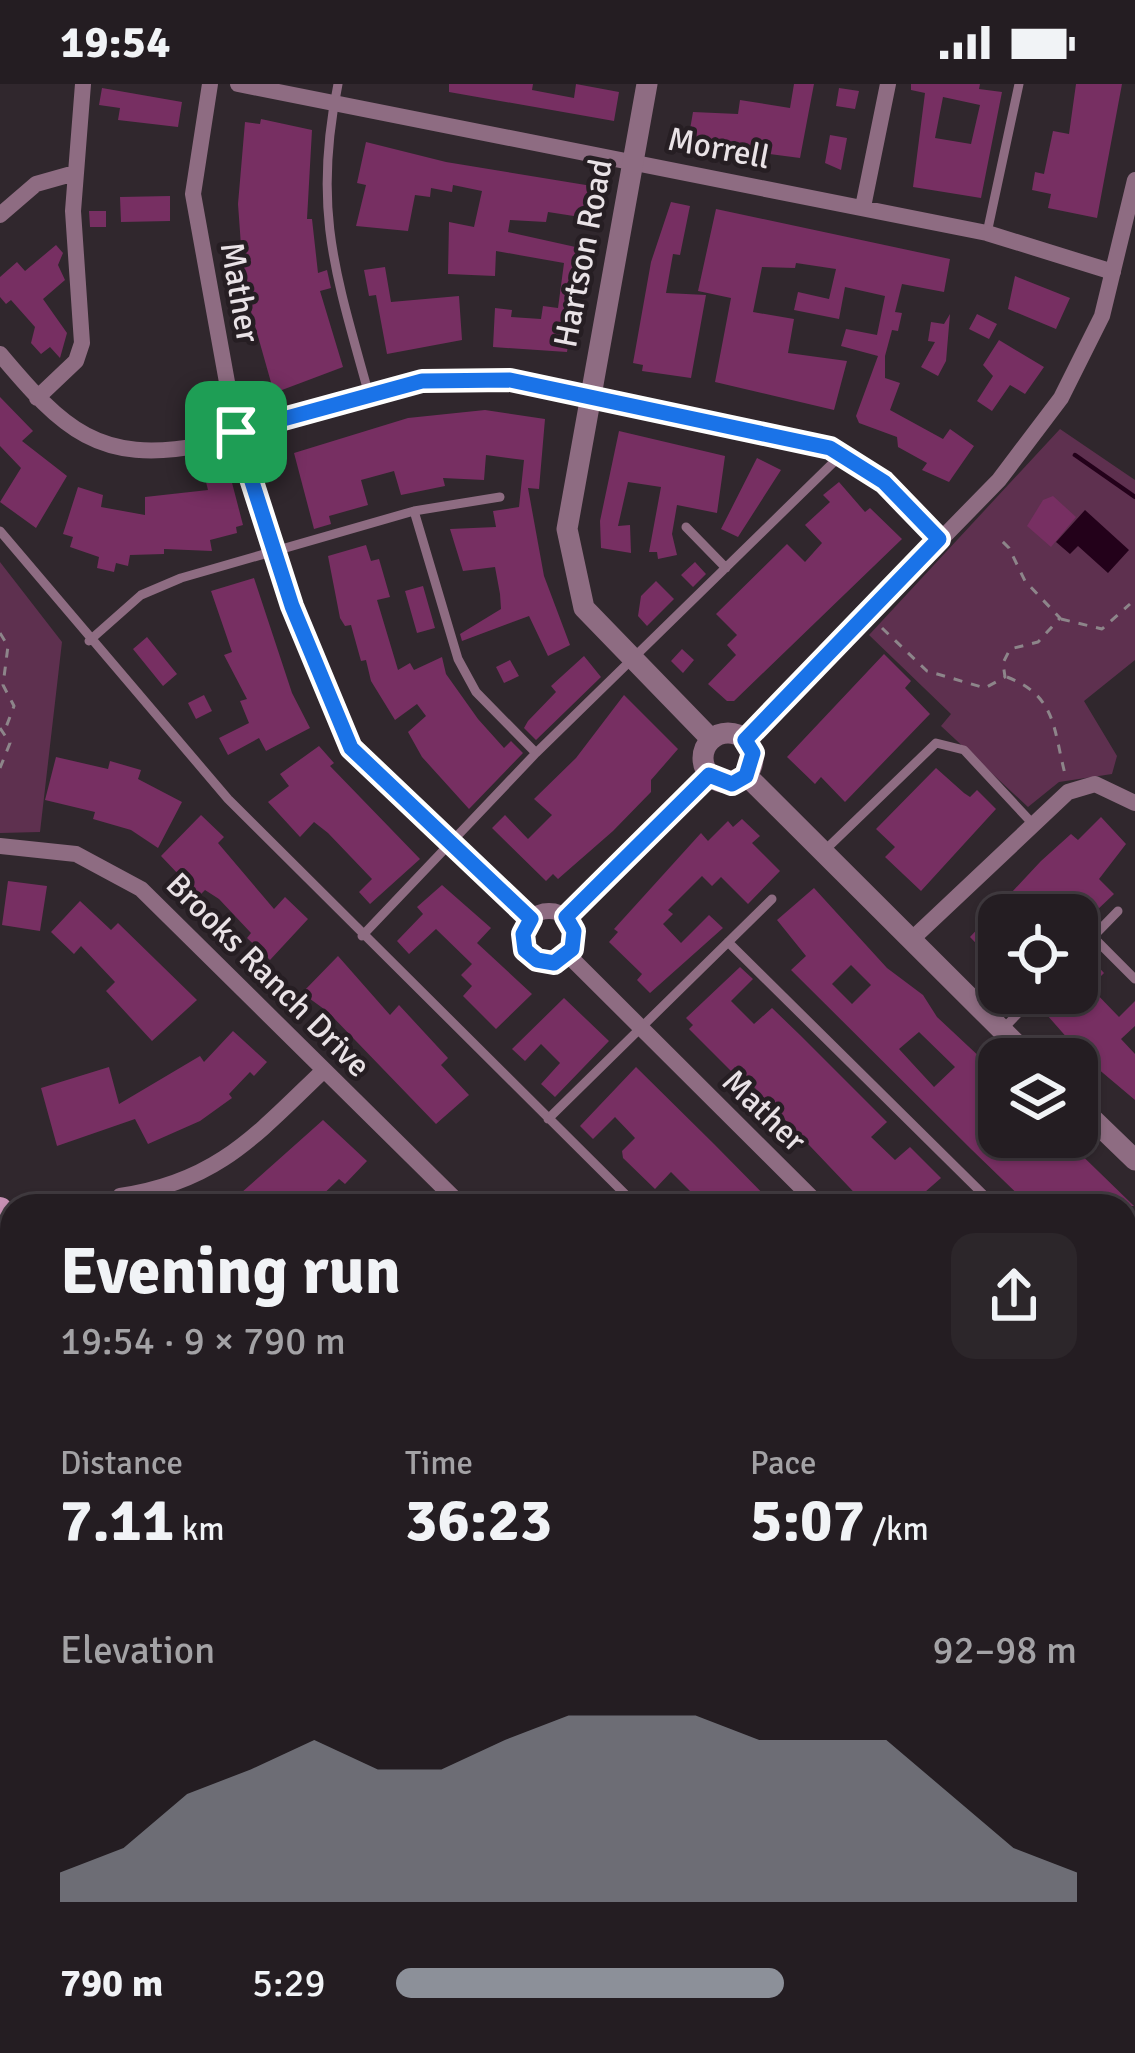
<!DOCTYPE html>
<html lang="en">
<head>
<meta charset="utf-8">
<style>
  body { margin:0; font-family:Signika,sans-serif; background:#2c262a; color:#f1f3f6; height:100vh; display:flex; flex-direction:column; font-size:45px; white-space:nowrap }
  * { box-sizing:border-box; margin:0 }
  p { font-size:39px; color:#a3a2a5 }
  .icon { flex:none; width:66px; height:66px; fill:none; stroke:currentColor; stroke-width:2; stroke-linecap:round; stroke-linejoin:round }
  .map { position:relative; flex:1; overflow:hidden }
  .drawer { position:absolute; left:0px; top:1110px; width:1137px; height:861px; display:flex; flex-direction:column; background:#241d22; border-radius:36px 36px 0 0; box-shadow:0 3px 9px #0004,0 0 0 3px #413b40 }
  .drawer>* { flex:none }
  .tools { position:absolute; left:978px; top:810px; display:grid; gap:24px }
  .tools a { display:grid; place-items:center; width:120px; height:120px; border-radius:24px; background:#241d22; box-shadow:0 3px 9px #0004,0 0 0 3px #413b40; font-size:60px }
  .pin { position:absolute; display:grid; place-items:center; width:102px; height:102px; color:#fff; margin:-51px; border-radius:24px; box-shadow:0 6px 18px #0006 }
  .round { display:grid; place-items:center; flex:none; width:126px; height:126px; border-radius:24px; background:#2c262a }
  .head { display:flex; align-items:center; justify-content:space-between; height:204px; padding:0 60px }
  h1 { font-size:66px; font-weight:700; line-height:90px }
  .metrics { display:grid; grid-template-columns:repeat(3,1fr); gap:18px; height:204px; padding:12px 60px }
  .metrics div { display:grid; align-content:center }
  .metrics b { font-size:60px; font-weight:700 }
  .metrics small { font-size:33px; font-weight:400 }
  .metrics p { font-size:33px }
  .chart { height:336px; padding:24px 60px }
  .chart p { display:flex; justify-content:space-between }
  .chart svg { width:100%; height:216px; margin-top:12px; fill:#8c9099; opacity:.7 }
  ul { padding:0 60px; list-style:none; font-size:39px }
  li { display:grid; grid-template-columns:192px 144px 1fr; align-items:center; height:90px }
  li i { height:30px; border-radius:15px; background:#8c9099 }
  .status { display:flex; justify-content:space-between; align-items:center; height:84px; padding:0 60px; background:#241d22; direction:ltr }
  .status svg { height:33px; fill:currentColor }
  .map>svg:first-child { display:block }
  .green { fill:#5e304f }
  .water { fill:#23011a }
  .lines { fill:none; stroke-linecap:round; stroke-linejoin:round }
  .stream { stroke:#23011a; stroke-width:4.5 }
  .building { fill:#772f62; fill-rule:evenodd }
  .path { stroke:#8d858a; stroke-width:3; stroke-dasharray:9 9; stroke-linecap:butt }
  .service { stroke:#8e6c82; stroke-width:9 }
  .minor { stroke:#8e6c82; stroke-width:16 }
  .tertiary { stroke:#8e6c82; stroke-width:21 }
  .secondary { stroke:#c790b4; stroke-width:24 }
  .route-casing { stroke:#fff; stroke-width:24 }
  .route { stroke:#1a73e8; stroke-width:15 }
  .labels { text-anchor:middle; stroke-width:9; stroke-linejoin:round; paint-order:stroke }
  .street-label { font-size:33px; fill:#e9e2e6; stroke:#261e23 }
</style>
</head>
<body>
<div class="status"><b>19:54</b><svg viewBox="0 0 49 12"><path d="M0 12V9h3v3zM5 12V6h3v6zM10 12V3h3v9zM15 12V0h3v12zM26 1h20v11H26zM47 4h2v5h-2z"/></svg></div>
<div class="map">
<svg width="1135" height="1969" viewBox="0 0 1135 1969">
  <rect width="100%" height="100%" fill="#30272d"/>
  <path class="green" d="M1060,345L1135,396V576L1084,617L1117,672L1112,690L1059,698L1028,723L941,642L951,630L869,551Z
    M0,478L62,558L40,748L0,749Z"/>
  <path class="water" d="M1085,426L1129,466L1108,489L1078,462L1070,470L1056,458Z"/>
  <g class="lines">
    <path class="stream" d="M1075,371L1135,413"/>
  </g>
  <path class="building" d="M449,0H533L532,6L574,14L576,0L619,8L614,37L449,8Z
    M794,0H814L800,74L732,65L733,59L688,57L693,28L738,30L740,16L790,24Z
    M911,0H980L979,5L1002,8L981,114L913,103L925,9L911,6ZM943,13L980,21L971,60L935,54Z
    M1076,0H1122L1097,134L1048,124L1051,110L1032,106L1035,88L1044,90L1053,47L1069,50Z
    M102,4L182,18L178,43L118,36L120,24L99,21Z
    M839,4L859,7L855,25L836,22Z
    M261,35L312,46L307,135H312L318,189L327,186L331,204L320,207L343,283L274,309L244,203L238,120L245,38L260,40Z
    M830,51L847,54L841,86L825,79Z
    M366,58L446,78L598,103L593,135L548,128L546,138L510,136L508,148L589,166L581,211L575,210L567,268L493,263L495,224L512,226L511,233L541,235L543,222L558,224L564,179L496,167L495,192L448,190L449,138L474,143L482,107L453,101L452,108L431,104L430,113L415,111L408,147L356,142L366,101L357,99Z
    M170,112V137L121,138L120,113Z
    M671,118L690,122L680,171L673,170L666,209L706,211L691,294L642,287L643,281L633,279L651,178Z
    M716,125L950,175L944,208L902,200L895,228L902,229L898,247L892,246L885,272V294L900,299L890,326L943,355L950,345L974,362L949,398L922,386L927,379L898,363L897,353L859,339L856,332L878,272L841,262L846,245L877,251L885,212L845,203L839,235L794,226L798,208L829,215L836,185L796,179L795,184L762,183L753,228L794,235L788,269L847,277L834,326L715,298L731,214L698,207Z
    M89,127H106V143H90Z
    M56,161L63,169L58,181L65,196L43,215L67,249L60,274L50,263L41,270L31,259L35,243L11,216L6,220L0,213V193L17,178L25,187Z
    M385,183L391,218L459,212L462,256L387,270L376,211L369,212L364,186Z
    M1015,192L1070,214L1056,245L1008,225Z
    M950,230L946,277L938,292L921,283L935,258L928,257L931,238L944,240Z
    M977,230L997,240L989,255L969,245Z
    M999,256L1044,283L1025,310L1010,301L992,327L977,317L993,292L983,281Z
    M0,313L33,347L22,357L67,392L36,444L0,418L21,384L0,362Z
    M485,326L545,335L539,405L528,404L544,492L570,561L548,572L529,532L462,557L460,550L501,525L500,510L495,483L463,487L450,445L496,443L493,427L519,423L524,376L486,371L484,396L443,394L445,402L401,411L394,387L361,396L368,421L329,432L331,440L314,445L294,369L408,334Z
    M619,347L725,372L717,429L677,421L672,450L677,471L658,475L657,468H649L661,403L628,398L618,442L630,441L631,469L601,464L600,437Z
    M757,374L781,386L738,453L721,445Z
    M230,391L243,441L236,443L237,449L210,456L212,467L164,465V470L130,471L128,482L116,479L114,488L97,484L99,473L70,463L73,453L63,450L78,403L103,411L101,423L145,431V413L208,406L206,398Z
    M839,398L865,428L870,424L902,455L734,617H727L708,600L736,571L727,561L737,551L716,530L787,460L805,478L822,459L805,441L830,418L823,411Z
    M1053,412L1076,433L1051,463L1027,442L1043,416Z
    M366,461L371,477L379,475L390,513L377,516L398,586L410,579L414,586L442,573L446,590L478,635L504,664L511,657L523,669L469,725L422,673L408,648L426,632L417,620L395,636L371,597L366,576L361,577L351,541L345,542L340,534L328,472Z
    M695,478L706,490L693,503L681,491Z
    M254,494L292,609L310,644L266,667L259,654L228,671L219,654L249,639L240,617L247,615L224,571L232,568L211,507Z
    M656,497L674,515L647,542L638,532L641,512Z
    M423,502L435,544L417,549L405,507Z
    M147,553L177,590L163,602L133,565Z
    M682,565L694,576L683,589L671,577Z
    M884,570L911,597L905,604L930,630L845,718L821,693L815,700L787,673Z
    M584,572L601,593L536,656L524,644L528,637L556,608L551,602Z
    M510,576L519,592L504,599L496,583Z
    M204,611L212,627L196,635L188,619Z
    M624,611L678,665L651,696V708L613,747L558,795L553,790L546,797L492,744L505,731L528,755L552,731L534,715L576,674Z
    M319,662L334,679L330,682L420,775L370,820L359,808L372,795L328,749L314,738L300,753L268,718L289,702L280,690Z
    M56,673L108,685L110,677L141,686L138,695L182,718L158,764L131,746L93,735L95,728L45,716Z
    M936,684L964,709L970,713L977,706L996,725L921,807L885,773L895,763L876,745Z
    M201,731L224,753L218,759L274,825L285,813L308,835L270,876L247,854L251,849L219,815L205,806L199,812L161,772Z
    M1101,733L1126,760L1099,795L1114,810L1077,845V831H999V883L970,853L1041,777L1071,750L1078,756Z
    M742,735L760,752L752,759L780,787L748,820L721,793L712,802L702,792L668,826L673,830L663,840L681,859L709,831L723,844L650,909L637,896L642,890L609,858L618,848L614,845L701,749L708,757L728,737L733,743Z
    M8,797L47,802L40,847L2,841Z
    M442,801L491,844L477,859L532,910L496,945L463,912L472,902L461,891L472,880L436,845L409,870L397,857L423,830L417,823Z
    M814,804L887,884L923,911L937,933L999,991V1053H1063L1134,1122H1030L972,1066L791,886L806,872L777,836ZM851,881L871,901L852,920L832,900ZM919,948L955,983L934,1003L899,965Z
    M80,817L111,846L118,839L197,916L152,957L106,907L115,898L81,862L74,870L51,848Z
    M338,872L390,931L399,921L448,974L441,981L469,1011L436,1040L328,928L302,909Z
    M1092,876L1104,889L1090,903L1119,933L1135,917V942L1121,955L1135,970V1016L1084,973L1047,931L1069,909H1077V890Z
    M740,883L753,895L731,917L754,940L772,924L800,951L887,1038L871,1053L895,1076L910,1063L941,1094L925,1108L939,1122H867L735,983L731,987L689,945L693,941L686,934Z
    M564,914L609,957L555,1013L541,1000L560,979L541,960L525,977L512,965Z
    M233,947L267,978L254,992L250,988L229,1010L232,1014L200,1037L148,1060L135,1035L57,1062L41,1004L109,983L119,1020L200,972L204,978Z
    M636,983L714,1060L775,1122H686L696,1113L671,1088L655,1105L623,1074L622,1067L635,1054L615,1033L593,1055L580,1042Z
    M323,1036L367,1077L345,1100L339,1095L311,1122H249L241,1109Z"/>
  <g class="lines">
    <path class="path" d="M1061,535L1102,545L1130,520
      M882,544L927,587L985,604L1005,593L1003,579L1010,565L1038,558L1060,534L1025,497L1009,464L997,452
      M0,549L8,562L3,601L14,622L5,646
      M1007,593C1056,612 1053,643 1065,690
      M0,644L10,659L0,684"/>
    <path class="service" d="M338,0C312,126 336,191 369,311
      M987,149L1019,0
      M414,427L458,575L476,608L536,669
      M686,443L726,484
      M0,447L228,715L637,1122
      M89,557L141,511L181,494L414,427L500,413
      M822,769L936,659L964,666L1032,739
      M362,852L536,669L841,371
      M1093,853L1135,895
      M728,858L995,1122
      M1077,869L1118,827
      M1002,946L1038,909
      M548,1035L772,815
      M1125,1251L1135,1261
      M1125,1603L1135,1613"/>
    <path class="minor" d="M210,0L193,110L236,348L292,522L351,664L531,834
      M238,0L987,149L1113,188
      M863,123L888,0
      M0,131L36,100L75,89
      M0,270C63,345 99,381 202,361L422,297L510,295L830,364L884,398L939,455
      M37,314L76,277L82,259L73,127L83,0
      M745,656L999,396L1061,314L1102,232L1135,96
      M0,762L76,770L141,805L462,1122
      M523 853a26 26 0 1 1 52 0a26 26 0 1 1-52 0Z
      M566,833L709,691
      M910,857L1068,708L1095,700L1135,719
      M568,871L820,1122
      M120,1112C217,1098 256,1051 324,986
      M1125,1420L1135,1430
      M0,1549L12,1545
      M0,1748L12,1783
      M1125,1790L1135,1803
      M71,1959L75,1969
      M461,1959L466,1969
      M722,1969L732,1959"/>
    <path class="tertiary" d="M647,0L567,445L584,524L711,655
      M703 674a25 25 0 1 1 50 0a25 25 0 1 1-50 0Z
      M747,692L1031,975
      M1077,1020L1135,1076"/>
    <path class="secondary" d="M0,1125L12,1168
      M264,1959L267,1969"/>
  </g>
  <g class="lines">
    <defs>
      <path id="route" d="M510,296L830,364L884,398L939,455L745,656L753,669L746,692L732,700L709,691L566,833L574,847L572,865L554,879L537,876L525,866L523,850L531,835L351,664L292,522L236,348L422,297Z"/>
    </defs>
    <use href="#route" class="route-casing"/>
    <use href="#route" class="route"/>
  </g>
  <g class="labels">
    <g class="street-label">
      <text transform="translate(719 63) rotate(11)" y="12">Morrell</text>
      <text transform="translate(582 169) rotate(-79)" y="12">Hartson Road</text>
      <text transform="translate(241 208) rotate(80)" y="12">Mather</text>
      <text transform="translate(269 890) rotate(45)" y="12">Brooks Ranch Drive</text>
      <text transform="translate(765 1026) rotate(44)" y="12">Mather</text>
    </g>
  </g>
</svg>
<div class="tools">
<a><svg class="icon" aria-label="locate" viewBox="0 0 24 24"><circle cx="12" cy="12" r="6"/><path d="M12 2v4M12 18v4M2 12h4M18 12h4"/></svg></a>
<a><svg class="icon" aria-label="layers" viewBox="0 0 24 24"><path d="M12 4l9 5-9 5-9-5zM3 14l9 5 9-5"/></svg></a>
</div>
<div class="pin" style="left:236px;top:348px;background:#1e9e55"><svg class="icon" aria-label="arrive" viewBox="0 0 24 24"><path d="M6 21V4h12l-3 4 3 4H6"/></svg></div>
<section class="drawer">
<div class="head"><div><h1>Evening run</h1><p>19:54 · 9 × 790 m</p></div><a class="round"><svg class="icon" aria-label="share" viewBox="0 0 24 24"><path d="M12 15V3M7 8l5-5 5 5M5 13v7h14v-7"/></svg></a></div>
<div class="metrics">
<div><p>Distance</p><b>7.11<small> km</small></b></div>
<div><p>Time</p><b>36:23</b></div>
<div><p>Pace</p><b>5:07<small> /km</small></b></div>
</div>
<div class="chart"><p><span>Elevation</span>92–98 m</p>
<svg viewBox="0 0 160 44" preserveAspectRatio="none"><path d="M0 44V38L10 33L20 22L30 17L40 11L50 17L60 17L70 11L80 6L90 6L100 6L110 11L120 11L130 11L140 22L150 33L160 38V44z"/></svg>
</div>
<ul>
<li><b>790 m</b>5:29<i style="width:57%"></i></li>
</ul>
</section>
</div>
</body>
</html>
